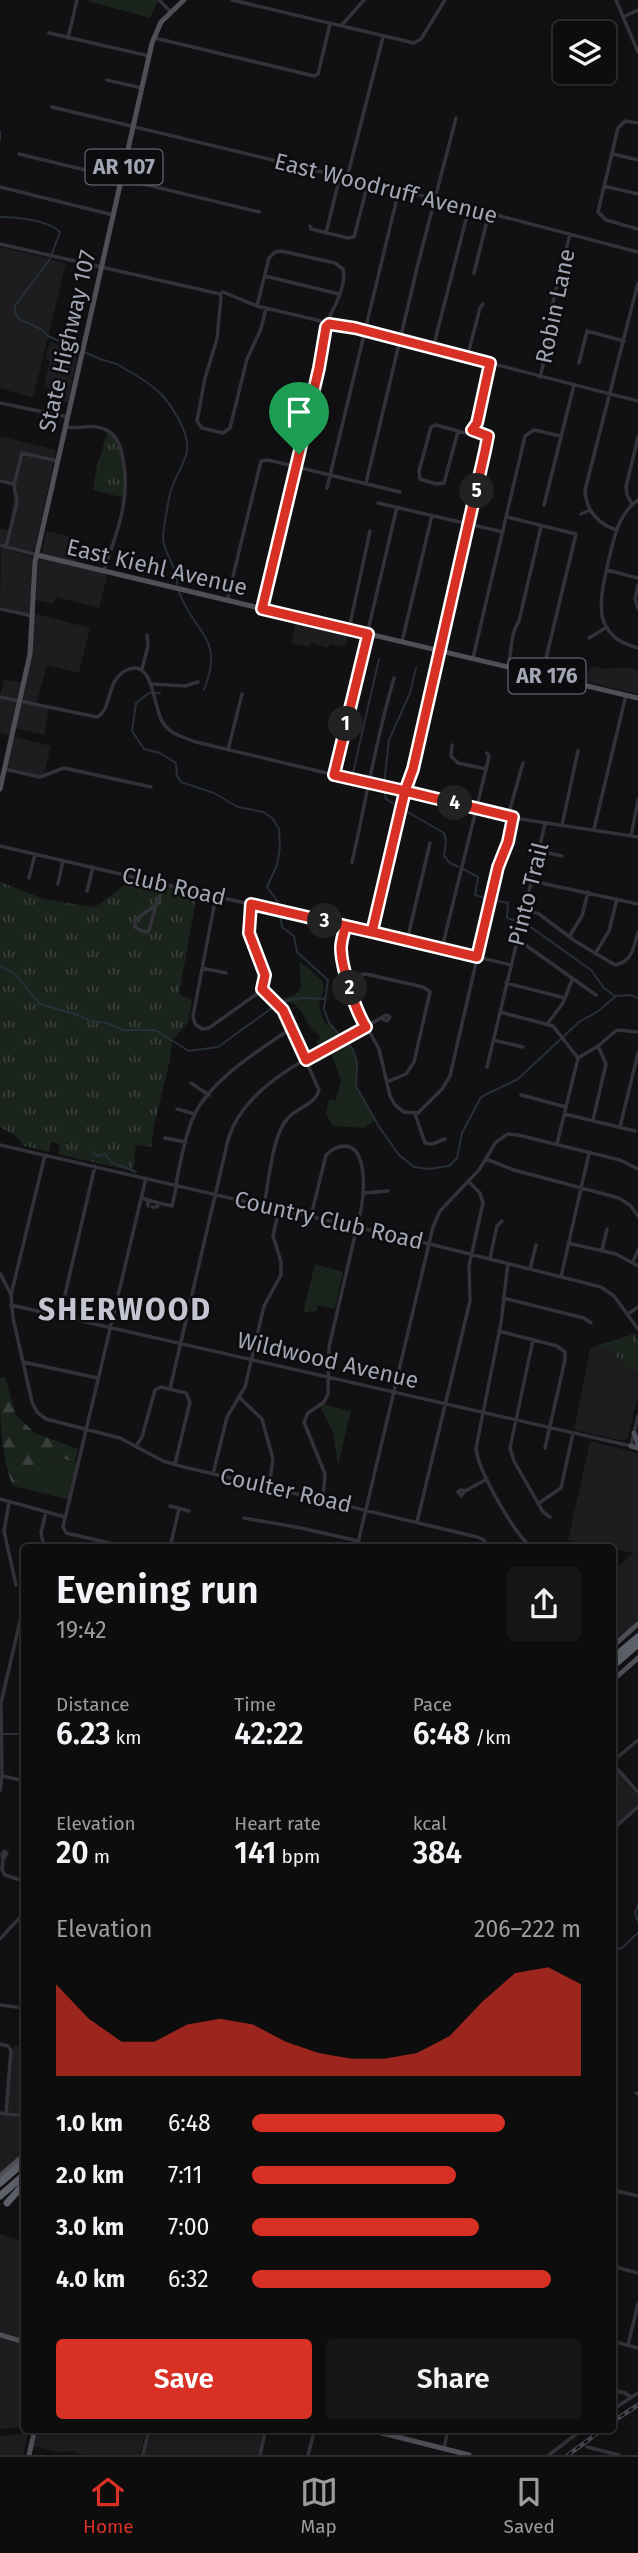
<!DOCTYPE html>
<html lang="en">
<head>
<meta charset="utf-8">
<style>
  body { margin:0; font-family:"Fira Sans",sans-serif; background:#161617; color:#f1f3f6; height:100vh; display:flex; flex-direction:column; font-size:26px; white-space:nowrap }
  * { box-sizing:border-box; margin:0 }
  p { font-size:23px; color:#9a9c9e }
  .icon { flex:none; width:38px; height:38px; fill:none; stroke:currentColor; stroke-width:2; stroke-linecap:round; stroke-linejoin:round }
  .map { position:relative; flex:1; overflow:hidden }
  .side { position:absolute; left:21px; top:1544px; width:595px; height:889px; display:flex; flex-direction:column; background:#0d0d0e; border-radius:7px; box-shadow:0 4px 10px #0003,0 0 0 2px #2d2d2e }
  .side>* { flex:none }
  .controls { position:absolute; left:553px; top:21px; display:grid; gap:14px }
  .controls a { display:grid; place-items:center; width:63px; height:63px; border-radius:7px; background:#0d0d0e; box-shadow:0 4px 10px #0003,0 0 0 2px #2d2d2e; font-size:35px }
  .pin { position:absolute; display:grid; place-items:center; width:60px; height:60px; color:#fff; margin:-72px -30px; border-radius:50% 50% 50% 0; rotate:-45deg; box-shadow:0 0 7px #0007 }
  .pin .icon { rotate:45deg }
  .km { position:absolute; width:35px; height:35px; margin:-18px; border-radius:50%; background:#222; color:#fff; font-size:19px; line-height:35px; text-align:center }
  .round { display:grid; place-items:center; flex:none; width:74px; height:74px; border-radius:7px; background:#161617 }
  .headline { display:flex; align-items:center; justify-content:space-between; height:119px; padding:0 35px }
  h1 { font-size:38px; font-weight:600; line-height:52px }
  .stats { display:grid; grid-template-columns:repeat(3,1fr); gap:10px; height:119px; padding:7px 35px }
  .stats div { display:grid; align-content:center }
  .stats b { font-size:30px; font-weight:600 }
  .stats small { font-size:19px; font-weight:400 }
  .stats p { font-size:19px }
  .chart { height:196px; padding:14px 35px }
  .chart p { display:flex; justify-content:space-between }
  .chart svg { width:100%; height:126px; margin-top:7px; fill:#d93025; opacity:.7 }
  .cta { display:flex; gap:14px; margin-top:auto; padding:14px 35px }
  .cta a { flex:1; height:80px; border-radius:7px; background:#d93025; color:#fff; font-size:28px; font-weight:600; line-height:80px; text-align:center }
  .cta a+a { background:#161617; color:#f1f3f6 }
  ul { padding:0 35px; list-style:none; font-size:23px }
  li { display:grid; grid-template-columns:112px 84px 1fr; align-items:center; height:52px }
  li i { height:18px; border-radius:9px; background:#d93025 }
  .dock { display:flex; justify-content:space-around; align-items:center; height:98px; border-top:2px solid #2d2d2e; background:#0d0d0e; font-size:19px; color:#9a9c9e }
  .dock a { display:grid; justify-items:center; gap:4px }
  .dock .on { color:#d93025 }
  .map>svg:first-child { display:block }
  .built { fill:#1d1d20 }
  .grass { fill:url(#grass-tufts) }
  .forest { fill:url(#forest-firs) }
  .green { fill:#1b231d }
  .lines { fill:none; stroke-linecap:round; stroke-linejoin:round }
  .stream { stroke:#272f37; stroke-width:2 }
  .minor { stroke:#323238; stroke-width:3.5 }
  .major { stroke:#4e4f57; stroke-width:5 }
  .highway { stroke:#5e6069; stroke-width:7 }
  .rail-casing { stroke:#47484f; stroke-width:4.5 }
  .rail { stroke:#0c0c0e; stroke-width:2; stroke-dasharray:5; stroke-linecap:butt }
  .route-casing { stroke:#fff; stroke-width:14 }
  .route { stroke:#d93025; stroke-width:9 }
  .labels { text-anchor:middle; stroke-width:5; stroke-linejoin:round; paint-order:stroke }
  .shield { fill:#0c0c0e; stroke:#757882; stroke-width:2 }
  .shield-label { font-size:21px; font-weight:bold; fill:#a2a6b4 }
  .street-label { font-size:23px; fill:#a2a6b4; stroke:#0c0c0e }
  .district-label { font-size:30px; font-weight:bold; letter-spacing:2px; fill:#c3c5d0; stroke:#0c0c0e }
</style>
</head>
<body>
<div class="map">
<svg width="638" height="2455" viewBox="0 0 638 2455">
  <defs>
    <pattern id="grass-tufts" width="24" height="20" patternUnits="userSpaceOnUse" patternTransform="scale(1.75)"><rect width="24" height="20" fill="#1b231d"/><path d="M3 7l-1-3M5 7V3M7 7l1-3M15 17l-1-3M17 17v-4M19 17l1-3" fill="none" stroke="#39403b"/></pattern>
    <pattern id="forest-firs" width="22" height="20" patternUnits="userSpaceOnUse" patternTransform="scale(1.75)"><rect width="22" height="20" fill="#1b231d"/><path d="M5 1l3.5 6h-7zM16 11l3.5 6h-7z" fill="#39403b"/></pattern>
  </defs>
  <rect width="100%" height="100%" fill="#111113"/>
  <path class="built" d="M0,247L66,263L33,398L0,388Z
    M50,341L69,350L77,359L68,402L48,397L49,388L44,387L50,361L45,359Z
    M3,437L56,450L35,549L32,552L0,543V529L9,530L16,484L0,480V439Z
    M46,531L81,539L76,562L42,554Z
    M1,547L33,557L30,614L0,607Z
    M38,558L108,573L99,608L56,597L53,604L36,600Z
    M33,613L90,628L79,673L47,665L36,705L49,708L44,735L14,728L12,736L0,733V697L4,679L24,683Z
    M297,617L349,629L345,647L330,644L328,648L310,643L309,647L291,643Z
    M592,666L605,669L626,667L638,670V694L579,680L580,676H586Z
    M14,737L51,746L44,773L38,775L8,767Z
    M636,1333L638,1395L628,1437L624,1441L574,1430L590,1348Z
    M590,1441L638,1453V1622L613,1645V1570L634,1553L568,1540Z
    M612,1763L638,1792V1807L612,1830Z
    M14,2045L24,2047V2156L0,2177V2113L6,2114L11,2050Z
    M0,2234L24,2241V2341L0,2334Z
    M0,2338L24,2345V2427L0,2429Z
    M38,2429H146L140,2455H84L70,2451L61,2453L34,2446Z
    M150,2429H265L258,2455H145Z
    M28,2433L23,2455H0V2436Z"/>
  <path class="grass" d="M108,431C126,447 124,476 125,498L93,490L97,466Z
    M132,879L184,889L197,894L179,994L192,1000L188,1022L172,1041L170,1060L154,1126L151,1147L136,1145L133,1171L58,1154L60,1144L51,1142L49,1152L24,1146L16,1136L0,1127V882L44,899L92,907L100,904Z
    M635,1334L638,1340V1371L621,1364L626,1360L616,1357L613,1350L596,1346Z"/>
  <path class="forest" d="M5,1377L16,1415L35,1433L78,1449L75,1462L52,1456L30,1478L34,1491L13,1486C0,1455 0,1412 0,1378Z"/>
  <path class="green" d="M84,0H158L150,18Z
    M299,961L323,981L324,990L319,1005L325,1023C337,1027 353,1046 356,1059C358,1067 354,1078 356,1086C360,1099 371,1108 376,1119L365,1128L333,1126L326,1114L329,1099L336,1100L341,1081L329,1048L321,1051L316,1041L320,1039L319,1035C305,1028 305,1008 290,1002L281,1006L277,1001L296,994L301,987Z
    M315,1264L343,1272L335,1309L318,1305L317,1311L311,1312V1308L308,1313L303,1312Z
    M322,1404L351,1411L338,1465L333,1432L320,1406Z
    M52,1456L78,1463L69,1500L34,1491L30,1478L35,1461Z"/>
  <g class="lines">
    <path class="stream" d="M0,131V140
      M0,217C17,217 48,220 60,232L50,259L15,306V312L19,319L41,329L48,336L100,359L117,364L137,376
      M139,377C160,391 167,398 179,420C197,454 182,459 171,490C169,496 163,531 163,538C163,554 179,568 177,584
      M179,592C195,635 225,637 204,690
      M160,693H149L136,703L132,731L144,749L160,753L176,763L177,776L181,782L214,793L238,807L263,812L272,818L279,829L280,847L277,865L267,887L278,902L282,927L294,936L297,952L328,980L324,1009L329,1023L353,1050L357,1062L356,1086L378,1125L399,1155L414,1167L429,1169L449,1166L457,1158L462,1133L481,1097L518,1079L579,1022L597,1012L616,996L631,995L638,998
      M366,779L352,777L379,659
      M372,781L384,784L389,740L410,693L416,668
      M383,788L386,799L399,807
      M404,810L444,833L446,841L444,856L450,863L459,867
      M463,869L478,877L475,895L488,899
      M493,900L508,903L507,918L520,922
      M525,923L591,970L604,988L615,996
      M0,966L15,974L40,1004L78,1015L91,1021L107,1023L123,1030H155L189,1051L218,1047L276,1005
      M280,1002L301,998L326,999
      M93,1152L97,1156L105,1154L111,1162L136,1172
      M1,1734H24
      M638,1905L635,1913L638,1921
      M612,1949L622,1948L638,1933"/>
    <path class="minor" d="M159,0L170,11
      M232,0L414,43L421,39L445,0
      M616,0L638,52
      M623,17L638,10
      M341,26L364,0
      M49,33L149,56
      M68,38L77,0
      M155,38L314,76L318,74L330,24
      M107,80L142,88
      M52,107L435,199L638,252
      M638,123L625,121L618,128L598,212L606,220L638,229
      M19,154L259,212
      M613,154L638,160
      M347,178L383,37
      M604,186L638,194
      M0,187L113,215
      M310,226L311,229L348,238L354,237L368,183
      M326,233L340,176
      M0,244L220,294L221,297
      M474,273L489,213
      M265,276L339,294
      M220,294L223,292L257,306L325,322
      M221,297L217,339L205,378L197,421L202,428L223,433L230,428L247,359L261,329L266,308
      M257,306L269,258L275,252L281,251L335,263L343,269C347,284 335,307 327,321
      M329,322L638,401
      M433,348L469,208
      M467,358L480,308L483,304
      M579,363L587,331L624,341
      M540,377L553,324L552,306L570,234
      M0,403L68,417
      M66,427C81,430 93,422 108,431C118,437 121,448 123,459C131,499 117,532 104,570
      M458,431L444,483L436,484L420,479L419,471L431,427L436,425L465,433L475,426L490,363
      M0,481L14,484
      M366,483L418,264L456,118
      M327,488L399,190
      M638,500C617,515 614,539 608,563C600,600 590,636 638,648
      M378,503L503,532
      M632,504L627,495L626,487L638,437
      M544,505L574,385
      M581,514L590,510
      M507,517L576,534L542,675
      M616,530C597,523 586,510 585,490L638,283
      M0,545L37,555
      M6,547L17,502L14,485L22,453L58,461
      M607,570L638,578
      M638,585L635,599L638,608
      M227,601L261,461L268,460L400,492
      M0,609L33,616
      M262,609L319,368L326,325
      M349,629L370,531
      M589,638L607,627
      M402,642L432,515
      M473,658L525,436L534,430L561,436
      M508,667C512,651 510,634 519,621L541,527
      M142,669L148,646L147,635
      M150,684L185,686L198,682
      M538,689L541,675
      M0,697L97,717C114,708 104,679 129,669C154,660 153,708 163,723C169,733 184,738 196,742L520,819L638,837
      M452,745L451,756L458,763L486,769
      M228,750L242,694
      M5,769L40,777L64,768L151,787
      M334,775L397,507
      M508,816L523,763
      M562,825L578,751
      M594,829L626,695
      M631,836L638,800
      M0,846L511,965
      M539,851L562,856
      M352,862C366,801 376,739 394,678
      M29,878L35,854
      M532,881L638,904
      M58,884L63,861
      M87,891L93,867
      M216,896L193,1016L195,1024L202,1029L209,1028L258,993C276,975 252,953 249,934C248,924 250,914 251,904
      M156,905L149,931L144,932L135,927V920Z
      M156,905L165,884
      M525,908L539,914L575,941L615,965C632,962 634,947 638,932
      M345,926L341,954L355,1006L379,1049L390,1096L395,1105L404,1112L418,1113L442,1089L450,1076L498,867L507,842L513,817
      M372,932L405,791L413,769L485,451L488,436L472,430
      M569,937L582,916L588,892
      M517,939L596,995
      M407,941L430,843
      M442,948L489,757L487,753
      M595,954L609,931L617,899
      M202,968L226,973
      M348,977L366,974L423,987L430,992L414,1062L406,1074L387,1082
      M506,983L565,998
      M262,989L283,1010L319,1090C316,1104 296,1108 287,1119C272,1136 269,1182 264,1205
      M500,1012L553,1026L578,1058
      M548,1023L563,1003L572,980
      M493,1040L523,1047
      M578,1058L598,1046L617,1030L638,1032
      M487,1067L545,824
      M191,1083L209,1095
      M521,1095L566,1107
      M177,1109L195,1114
      M415,1114L425,1143L432,1144L445,1139
      M565,1114L635,1131
      M593,1120L606,1064L598,1046
      M620,1127L638,1053
      M165,1138L186,1142
      M557,1144L578,1058
      M0,1145L430,1244L601,1287L614,1296L638,1329
      M486,1159L514,1170L619,1198L630,1205L638,1216
      M176,1184C180,1163 184,1140 192,1120C207,1082 259,1050 292,1028
      M364,1193L388,1191
      M141,1198L148,1200V1206
      M148,1200L159,1203L157,1207H152
      M159,1203L172,1206L177,1184
      M311,1216L326,1155C332,1149 337,1146 345,1146C368,1147 364,1194 361,1210L329,1347L328,1394L324,1402L308,1413L304,1422L325,1474L323,1499
      M568,1243L616,1254L638,1266
      M602,1250L607,1229
      M490,1258L497,1226L502,1221
      M633,1262L638,1250
      M508,1263L501,1323L476,1448C478,1471 514,1533 531,1547
      M530,1269L536,1245
      M0,1273L11,1295L13,1318L32,1402L37,1412L46,1419L120,1438L163,1461L180,1466L477,1537L484,1540L488,1547
      M561,1277L589,1153
      M11,1295L45,1155
      M503,1298L584,1318L591,1323
      M11,1305L631,1446L638,1416
      M628,1314L638,1307
      M60,1316L95,1166
      M499,1331L557,1346L565,1352V1360L545,1448
      M533,1340L510,1448L514,1461L543,1512L550,1517
      M23,1362L98,1378
      M170,1389L228,1140C246,1077 334,1047 386,1015L390,1017L387,1021L381,1018
      M240,1398L262,1419L273,1459L269,1487
      M136,1446L142,1437L155,1390L161,1387L186,1393L190,1402L175,1464
      M213,1474L227,1417L245,1387L264,1306L281,1275V1262L273,1236L279,1209
      M461,1490L465,1491L461,1496L458,1492Z
      M465,1491L487,1479
      M0,1499L65,1517
      M9,1503L4,1531L16,1585
      M539,1503L561,1488L573,1433
      M170,1506L189,1511
      M244,1518L301,1528L358,1541
      M417,1522L470,1301L469,1266L483,1203L480,1193L468,1181
      M358,1543L373,1547
      M44,1547L41,1533L46,1512
      M127,1547L66,1533L63,1527L146,1178
      M170,1547L179,1509
      M357,1547L433,1227L440,1211L479,1170L496,1142L508,1134L518,1135L620,1160L638,1169
      M612,1762L638,1740
      M612,1763L638,1792
      M3,1776L24,1781
      M0,1791L2,1775L1,1703L21,1617
      M612,1830L638,1807
      M4,1851L7,1853L3,1859L2,1854Z
      M3,1859L2,1870L5,1875L24,1881
      M0,1939L24,1913
      M0,2005L24,2008
      M0,2044L8,2046L11,2050L6,2114
      M636,2093L638,2094
      M0,2113L24,2116
      M612,2190L638,2196
      M612,2266L638,2273
      M612,2341L638,2348
      M628,2345L638,2304
      M612,2390L625,2393L631,2397
      M612,2410L638,2393
      M587,2447L619,2455
      M444,2449L448,2429
      M143,2455L149,2429
      M260,2455L266,2429
      M308,2455L315,2429
      M549,2455L583,2429"/>
    <path class="major" d="M37,555L638,698
      M0,789L30,654L35,562L152,43L161,22L184,0
      M634,1433L638,1444
      M631,1446L638,1448
      M612,1647L638,1624
      M612,1681L638,1658
      M0,2176L24,2155
      M0,2335L24,2342
      M366,2429L469,2455
      M29,2455L35,2429"/>
    <path class="highway" d="M612,1659L638,1637
      M612,1667L638,1644
      M0,2183L24,2162
      M0,2196L24,2175
      M7,2203L24,2184"/>
    <defs>
      <path id="rail" d="M612,2422L638,2405
        M568,2455L603,2429"/>
    </defs>
    <use href="#rail" class="rail-casing"/>
    <use href="#rail" class="rail"/>
  </g>
  <g class="lines">
    <defs>
      <path id="route" d="M299,454L262,609L368,634L334,775L405,791L372,932L345,926C344,933 341,941 341,948C341,967 356,1012 366,1027L306,1060L283,1010L262,989L265,975L249,933L251,904C326,921 402,939 477,957L498,867L508,842L513,817L405,791L413,769L485,451L488,436L472,430L477,423L490,363L355,328L329,324L326,327L319,368L299,454"/>
    </defs>
    <use href="#route" class="route-casing"/>
    <use href="#route" class="route"/>
  </g>
  <g class="labels">
    <g class="shield">
      <rect x="85.5" y="149.5" width="77" height="35" rx="5"/>
      <rect x="508.5" y="658.5" width="77" height="35" rx="5"/>
    </g>
    <g class="shield-label">
      <text x="124" y="174">AR 107</text>
      <text x="547" y="683">AR 176</text>
    </g>
    <g class="street-label">
      <text transform="translate(386 188) rotate(14)" y="8">East Woodruff Avenue</text>
      <text transform="translate(555 306) rotate(-78)" y="8">Robin Lane</text>
      <text transform="translate(67 341) rotate(-77)" y="8">State Highway 107</text>
      <text transform="translate(157 567) rotate(13)" y="8">East Kiehl Avenue</text>
      <text transform="translate(174 886) rotate(13)" y="8">Club Road</text>
      <text transform="translate(528 894) rotate(-76)" y="8">Pinto Trail</text>
      <text transform="translate(329 1220) rotate(13)" y="8">Country Club Road</text>
      <text transform="translate(328 1360) rotate(13)" y="8">Wildwood Avenue</text>
      <text transform="translate(286 1490) rotate(13)" y="8">Coulter Road</text>
    </g>
    <g class="district-label">
      <text x="125" y="1320">SHERWOOD</text>
    </g>
  </g>
</svg>
<div class="controls">
<a><svg class="icon" aria-label="layers" viewBox="0 0 24 24"><path d="M12 4l9 5-9 5-9-5zM3 14l9 5 9-5"/></svg></a>
</div>
<div class="pin" style="left:299px;top:454px;background:#1e9e55"><svg class="icon" aria-label="arrive" viewBox="0 0 24 24"><path d="M6 21V4h12l-3 4 3 4H6"/></svg></div>
<b class="km" style="left:346px;top:724px">1</b>
<b class="km" style="left:350px;top:988px">2</b>
<b class="km" style="left:325px;top:921px">3</b>
<b class="km" style="left:455px;top:803px">4</b>
<b class="km" style="left:477px;top:491px">5</b>
<section class="side">
<div class="headline"><div><h1>Evening run</h1><p>19:42</p></div><a class="round"><svg class="icon" aria-label="share" viewBox="0 0 24 24"><path d="M12 15V3M7 8l5-5 5 5M5 13v7h14v-7"/></svg></a></div>
<div class="stats">
<div><p>Distance</p><b>6.23<small> km</small></b></div>
<div><p>Time</p><b>42:22</b></div>
<div><p>Pace</p><b>6:48<small> /km</small></b></div>
</div>
<div class="stats">
<div><p>Elevation</p><b>20<small> m</small></b></div>
<div><p>Heart rate</p><b>141<small> bpm</small></b></div>
<div><p>kcal</p><b>384</b></div>
</div>
<div class="chart"><p><span>Elevation</span>206–222 m</p>
<svg viewBox="0 0 160 44" preserveAspectRatio="none"><path d="M0 44V12L10 24L20 32L30 32L40 26L50 24L60 26L70 32L80 36L90 38L100 38L110 36L120 30L130 18L140 8L150 6L160 12V44z"/></svg>
</div>
<ul>
<li><b>1.0 km</b>6:48<i style="width:77%"></i></li>
<li><b>2.0 km</b>7:11<i style="width:62%"></i></li>
<li><b>3.0 km</b>7:00<i style="width:69%"></i></li>
<li><b>4.0 km</b>6:32<i style="width:91%"></i></li>
</ul>
<div class="cta"><a>Save</a><a>Share</a></div>
</section>
</div>
<nav class="dock">
<a class="on"><svg class="icon" aria-label="home" viewBox="0 0 24 24"><path d="M3 11l9-7 9 7M6 9v11h12V9"/></svg>Home</a>
<a><svg class="icon" aria-label="map" viewBox="0 0 24 24"><path d="M3 6l6-2 6 2 6-2v14l-6 2-6-2-6 2zM9 4v14M15 6v14"/></svg>Map</a>
<a><svg class="icon" aria-label="saved" viewBox="0 0 24 24"><path d="M7 4h10v16l-5-4-5 4z"/></svg>Saved</a>
</nav>
</body>
</html>
